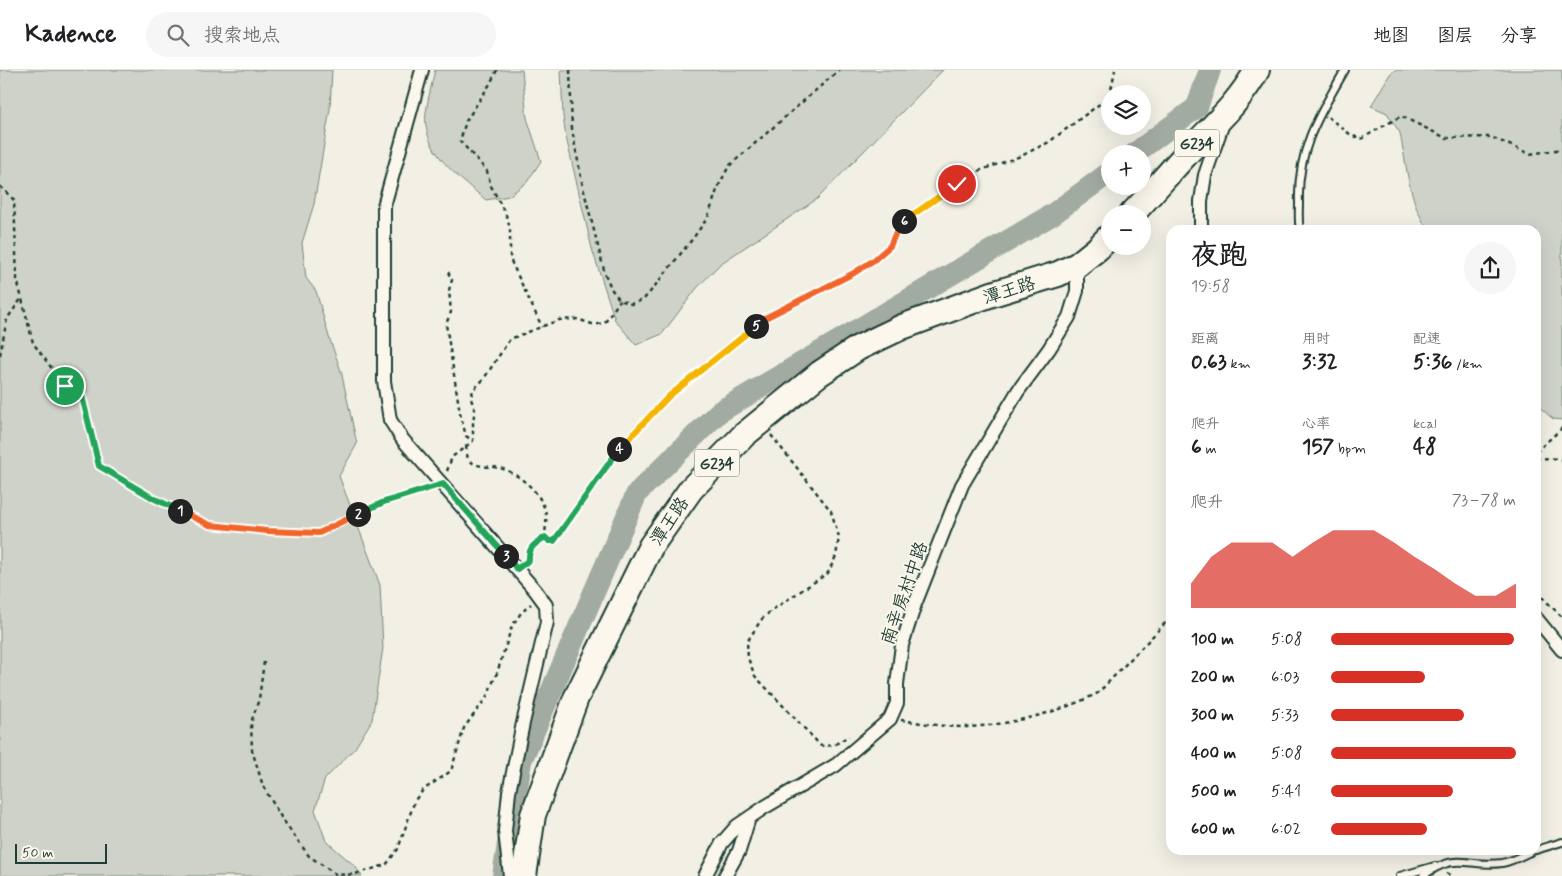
<!DOCTYPE html>
<html lang="zh">
<head>
<meta charset="utf-8">
<style>
  body { margin:0; font-family:Mynerve,"LXGW WenKai TC",sans-serif; background:#f6f6f6; color:#202124; height:100vh; display:flex; flex-direction:column; font-size:19px; white-space:nowrap }
  * { box-sizing:border-box; margin:0 }
  p { font-size:16px; color:#757577 }
  .icon { flex:none; width:28px; height:28px; fill:none; stroke:currentColor; stroke-width:2; stroke-linecap:round; stroke-linejoin:round }
  .map { position:relative; flex:1; overflow:hidden }
  .details { position:absolute; left:1166px; top:155px; width:375px; height:630px; display:flex; flex-direction:column; background:#fff; border-radius:15px; box-shadow:0 5px 20px #0002 }
  .details>* { flex:none }
  .fabs { position:absolute; left:1101px; top:15px; display:grid; gap:10px }
  .fabs a { display:grid; place-items:center; width:50px; height:50px; border-radius:50%; background:#fff; box-shadow:0 5px 20px #0002; font-size:25px }
  .scale { position:absolute; left:15px; bottom:12px; width:92px; box-sizing:border-box; padding-left:5px; border:2px solid #1f3d34; border-top:0; font-size:14px; line-height:18px; white-space:nowrap; color:#1f3d34; -webkit-text-stroke:4px #fbf7ec; paint-order:stroke }
  .pin { position:absolute; display:grid; place-items:center; width:42px; height:42px; color:#fff; margin:-21px; border:2px solid #fff; border-radius:50%; box-shadow:0 1px 5px #0007 }
  .km { position:absolute; width:25px; height:25px; margin:-12px; border-radius:50%; background:#222; color:#fff; font-size:14px; line-height:25px; text-align:center }
  .round { display:grid; place-items:center; flex:none; width:52px; height:52px; border-radius:26px; background:#f6f6f6 }
  .summary { display:flex; align-items:center; justify-content:space-between; height:85px; padding:0 25px }
  h1 { font-size:28px; font-weight:700; line-height:38px }
  .metrics { display:grid; grid-template-columns:repeat(3,1fr); gap:8px; height:85px; padding:5px 25px }
  .metrics div { display:grid; align-content:center }
  .metrics b { font-size:21px; font-weight:700 }
  .metrics small { font-size:14px; font-weight:400 }
  .metrics p { font-size:14px }
  .chart { height:140px; padding:10px 25px }
  .chart p { display:flex; justify-content:space-between }
  .chart svg { width:100%; height:90px; margin-top:5px; fill:#d93025; opacity:.7 }
  ul { padding:0 25px; list-style:none; font-size:16px }
  li { display:grid; grid-template-columns:80px 60px 1fr; align-items:center; height:38px }
  li i { height:12px; border-radius:6px; background:#d93025 }
  header { display:flex; align-items:center; gap:30px; box-sizing:border-box; height:70px; padding:0 25px; background:#fff; border-bottom:1px solid #e0e0e0 }
  header strong { font-size:24px }
  nav { display:flex; gap:28px; margin-inline-start:auto; font-size:18px }
  .search { width:350px; height:45px; background:#f6f6f6; display:flex; align-items:center; gap:12px; box-sizing:border-box; padding:0 18px; border-radius:28px; color:#757577; font-size:19px }
  .map>svg:first-child { display:block }
  .green { fill:#cfd2c8; stroke:#77887e }
  .lines { fill:none; stroke-linecap:round; stroke-linejoin:round }
  .river { stroke:#a2aba1; stroke-width:22 }
  .lane-casing { stroke:#1f3d34; stroke-width:10 }
  .street-casing { stroke:#1f3d34; stroke-width:16 }
  .highway-casing { stroke:#1f3d34; stroke-width:28 }
  .path { stroke:#1f3d34; stroke-width:2.5; stroke-dasharray:4 4; stroke-linecap:butt }
  .lane { stroke:#fbf7ec; stroke-width:6 }
  .street { stroke:#fbf7ec; stroke-width:12 }
  .highway { stroke:#fbf7ec; stroke-width:24 }
  .split-1-casing { stroke:#fff; stroke-width:10 }
  .split-2-casing { stroke:#fff; stroke-width:10 }
  .split-3-casing { stroke:#fff; stroke-width:10 }
  .split-4-casing { stroke:#fff; stroke-width:10 }
  .split-5-casing { stroke:#fff; stroke-width:10 }
  .split-6-casing { stroke:#fff; stroke-width:10 }
  .split-7-casing { stroke:#fff; stroke-width:10 }
  .split-1 { stroke:#22a559; stroke-width:6 }
  .split-2 { stroke:#f0652b; stroke-width:6 }
  .split-3 { stroke:#22a559; stroke-width:6 }
  .split-4 { stroke:#22a559; stroke-width:6 }
  .split-5 { stroke:#f5b400; stroke-width:6 }
  .split-6 { stroke:#f0652b; stroke-width:6 }
  .split-7 { stroke:#f5b400; stroke-width:6 }
  .labels { text-anchor:middle; stroke-width:4; stroke-linejoin:round; paint-order:stroke }
  .shield { fill:#fbf7ec; stroke:#61756b; stroke-width:1 }
  .shield-label { font-size:16px; font-weight:bold; fill:#1f3d34 }
  .street-label { font-size:18px; fill:#1f3d34; stroke:#fbf7ec }
</style>
</head>
<body>
<header>
<strong>Kadence</strong>
<div class="search"><svg class="icon" aria-label="search" viewBox="0 0 24 24"><circle cx="10" cy="10" r="6"/><path d="M15 15l6 6"/></svg>搜索地点</div>
<nav><a>地图</a><a>图层</a><a>分享</a></nav>
</header>
<div class="map">
<svg width="1562" height="806" viewBox="0 0 1562 806">
  <rect width="100%" height="100%" fill="#f2f0e5"/>
  <filter id="ink" filterUnits="userSpaceOnUse"><feTurbulence type="fractalNoise" baseFrequency=".02" numOctaves="2"/><feDisplacementMap in="SourceGraphic" scale="10" xChannelSelector="R" yChannelSelector="G"/><feConvolveMatrix kernelMatrix="1 2 1 2 8 2 1 2 1" color-interpolation-filters="sRGB"/></filter>
  <g filter="url(#ink)">
    <path class="green" d="M0,0H332L330,39L314,134L302,173L306,208L316,221L329,267L341,301L357,374L339,406L380,515L383,578L372,650L355,678L325,709L315,740L326,771L355,796L362,806H0Z
      M435,0H522L527,48L541,91L527,112L509,126L486,130C459,107 421,82 426,42C428,28 432,14 435,0Z
      M561,0H943L817,129L720,194L697,218L662,264L636,275L615,250L592,179L566,67L563,46Z
      M1395,0H1562V350L1553,349L1536,334V160H1427L1416,137L1409,113L1400,63L1387,43L1371,36L1390,4Z"/>
    <g class="lines">
      <path class="river" d="M1134,84L1197,37L1210,0
        M503,806L521,691L637,423L719,342L1053,144L1110,102"/>
      <defs>
        <path id="lane" d="M1300,160C1298,151 1299,142 1299,133C1297,79 1319,45 1345,0
          M1536,780L1562,772
          M1400,806L1435,796
          M1423,806C1458,780 1467,798 1502,793C1514,791 1524,784 1535,780"/>
        <path id="street" d="M422,0L384,136V311L390,350L403,370L535,520L546,535L547,552L523,653L509,722L505,761L510,806
          M1201,160V131L1205,105L1223,53
          M1536,548L1562,580
          M705,806L722,773L737,756L765,737L836,695L890,649L897,633V614L902,575L915,534L962,415L1018,321L1049,279L1069,247L1077,221V195
          M725,806L739,781L749,748"/>
        <path id="highway" d="M1132,144C1153,122 1172,99 1193,77C1216,53 1240,31 1257,0
          M524,806L533,745L576,628L651,476L691,419L744,365L819,304L858,278L902,257L992,224L1058,204L1077,195L1097,179L1110,166"/>
      </defs>
      <use href="#lane" class="lane-casing"/>
      <use href="#street" class="street-casing"/>
      <use href="#highway" class="highway-casing"/>
      <path class="path" d="M497,0L490,14L466,51L460,71L487,101L491,116L506,145L510,158V189L542,257
        M570,0L572,60L583,117L605,204L612,220L620,230L631,234L643,230L650,222L694,167L708,147L718,117L729,96L839,0
        M1328,47L1351,65L1361,69L1401,46L1446,68L1491,67L1530,84L1562,79
        M0,116L14,130L17,209L33,273L65,316L81,322L99,396L153,428L210,455L267,461L319,463L384,432L429,418
        M448,202L452,210L449,220L451,242L446,254L460,343L466,366L473,371
        M0,285L7,249L21,229
        M771,365L831,441L839,467L836,486L828,503L772,540L761,550L747,572L748,588L755,606L821,676L834,675L849,666
        M466,376C467,381 466,387 470,391C478,398 491,396 500,398C520,404 542,423 546,444C547,451 545,460 545,467L531,476L529,490L527,492
        M1536,382L1562,358
        M1536,388L1562,389
        M447,401L452,387L473,371V351L475,340L471,329L473,320L483,310L510,269L559,250L577,249L592,254H599L606,251L620,230
        M545,467L549,471H554L619,379L669,326L765,248L854,203L884,183L890,176L901,153L957,114L967,105L1021,86L1049,72L1105,30L1111,20L1115,0
        M1536,521L1562,547
        M264,592L259,629L251,653L252,680L263,716L281,747L309,786L337,805L355,804L386,795L398,779L415,730L423,720L451,701L464,658L486,628L497,603L512,556L521,543L531,534
        M901,650C922,653 944,657 965,657C1006,656 1062,642 1098,623L1171,547
        M1446,803L1452,806"/>
      <use href="#lane" class="lane"/>
      <use href="#street" class="street"/>
      <use href="#highway" class="highway"/>
    </g>
  </g>
  <g class="lines" filter="url(#ink)">
    <defs>
      <path id="split-1" d="M65,316L81,322L99,396L153,428L180,441"/>
      <path id="split-2" d="M180,441L210,455L267,461L319,463L358,444"/>
      <path id="split-3" d="M358,444L384,432L443,414L506,486"/>
      <path id="split-4" d="M506,486L517,499L529,490C528,477 535,474 545,467L549,471H554L619,379"/>
      <path id="split-5" d="M619,379L669,326L756,256"/>
      <path id="split-6" d="M756,256L765,248L854,203L874,190L890,176L896,162L904,151"/>
      <path id="split-7" d="M904,151L957,114"/>
    </defs>
    <use href="#split-1" class="split-1-casing"/>
    <use href="#split-2" class="split-2-casing"/>
    <use href="#split-3" class="split-3-casing"/>
    <use href="#split-4" class="split-4-casing"/>
    <use href="#split-5" class="split-5-casing"/>
    <use href="#split-6" class="split-6-casing"/>
    <use href="#split-7" class="split-7-casing"/>
    <use href="#split-1" class="split-1"/>
    <use href="#split-2" class="split-2"/>
    <use href="#split-3" class="split-3"/>
    <use href="#split-4" class="split-4"/>
    <use href="#split-5" class="split-5"/>
    <use href="#split-6" class="split-6"/>
    <use href="#split-7" class="split-7"/>
  </g>
  <g class="labels">
    <g class="shield">
      <rect x="1174.5" y="59.5" width="45" height="27" rx="4"/>
      <rect x="694.5" y="379.5" width="45" height="27" rx="4"/>
    </g>
    <g class="shield-label">
      <text x="1197" y="79">G234</text>
      <text x="717" y="399">G234</text>
    </g>
    <g class="street-label">
      <text transform="translate(1009 220) rotate(-17)" y="6">潭王路</text>
      <text transform="translate(669 451) rotate(-56)" y="6">潭王路</text>
      <text transform="translate(904 523) rotate(-71)" y="6">南辛房村中路</text>
    </g>
  </g>
</svg>
<div class="fabs">
<a><svg class="icon" aria-label="layers" viewBox="0 0 24 24"><path d="M12 4l9 5-9 5-9-5zM3 14l9 5 9-5"/></svg></a>
<a>+</a>
<a>−</a>
</div>
<div class="scale">50 m</div>
<div class="pin" style="left:65px;top:316px;background:#1e9e55"><svg class="icon" aria-label="arrive" viewBox="0 0 24 24"><path d="M6 21V4h12l-3 4 3 4H6"/></svg></div>
<div class="pin" style="left:957px;top:114px;background:#d93025"><svg class="icon" aria-label="check" viewBox="0 0 24 24"><path d="M5 12l5 5 9-10"/></svg></div>
<b class="km" style="left:180px;top:441px">1</b>
<b class="km" style="left:358px;top:444px">2</b>
<b class="km" style="left:506px;top:486px">3</b>
<b class="km" style="left:619px;top:379px">4</b>
<b class="km" style="left:756px;top:256px">5</b>
<b class="km" style="left:904px;top:151px">6</b>
<section class="details">
<div class="summary"><div><h1>夜跑</h1><p>19:58</p></div><a class="round"><svg class="icon" aria-label="share" viewBox="0 0 24 24"><path d="M12 15V3M7 8l5-5 5 5M5 13v7h14v-7"/></svg></a></div>
<div class="metrics">
<div><p>距离</p><b>0.63<small> km</small></b></div>
<div><p>用时</p><b>3:32</b></div>
<div><p>配速</p><b>5:36<small> /km</small></b></div>
</div>
<div class="metrics">
<div><p>爬升</p><b>6<small> m</small></b></div>
<div><p>心率</p><b>157<small> bpm</small></b></div>
<div><p>kcal</p><b>48</b></div>
</div>
<div class="chart"><p><span>爬升</span>73–78 m</p>
<svg viewBox="0 0 160 44" preserveAspectRatio="none"><path d="M0 44V32L10 19L20 12L30 12L40 12L50 19L60 12L70 6L80 6L90 6L100 12L110 19L120 25L130 32L140 38L150 38L160 32V44z"/></svg>
</div>
<ul>
<li><b>100 m</b>5:08<i style="width:99%"></i></li>
<li><b>200 m</b>6:03<i style="width:51%"></i></li>
<li><b>300 m</b>5:33<i style="width:72%"></i></li>
<li><b>400 m</b>5:08<i style="width:100%"></i></li>
<li><b>500 m</b>5:41<i style="width:66%"></i></li>
<li><b>600 m</b>6:02<i style="width:52%"></i></li>
</ul>
</section>
</div>
</body>
</html>
